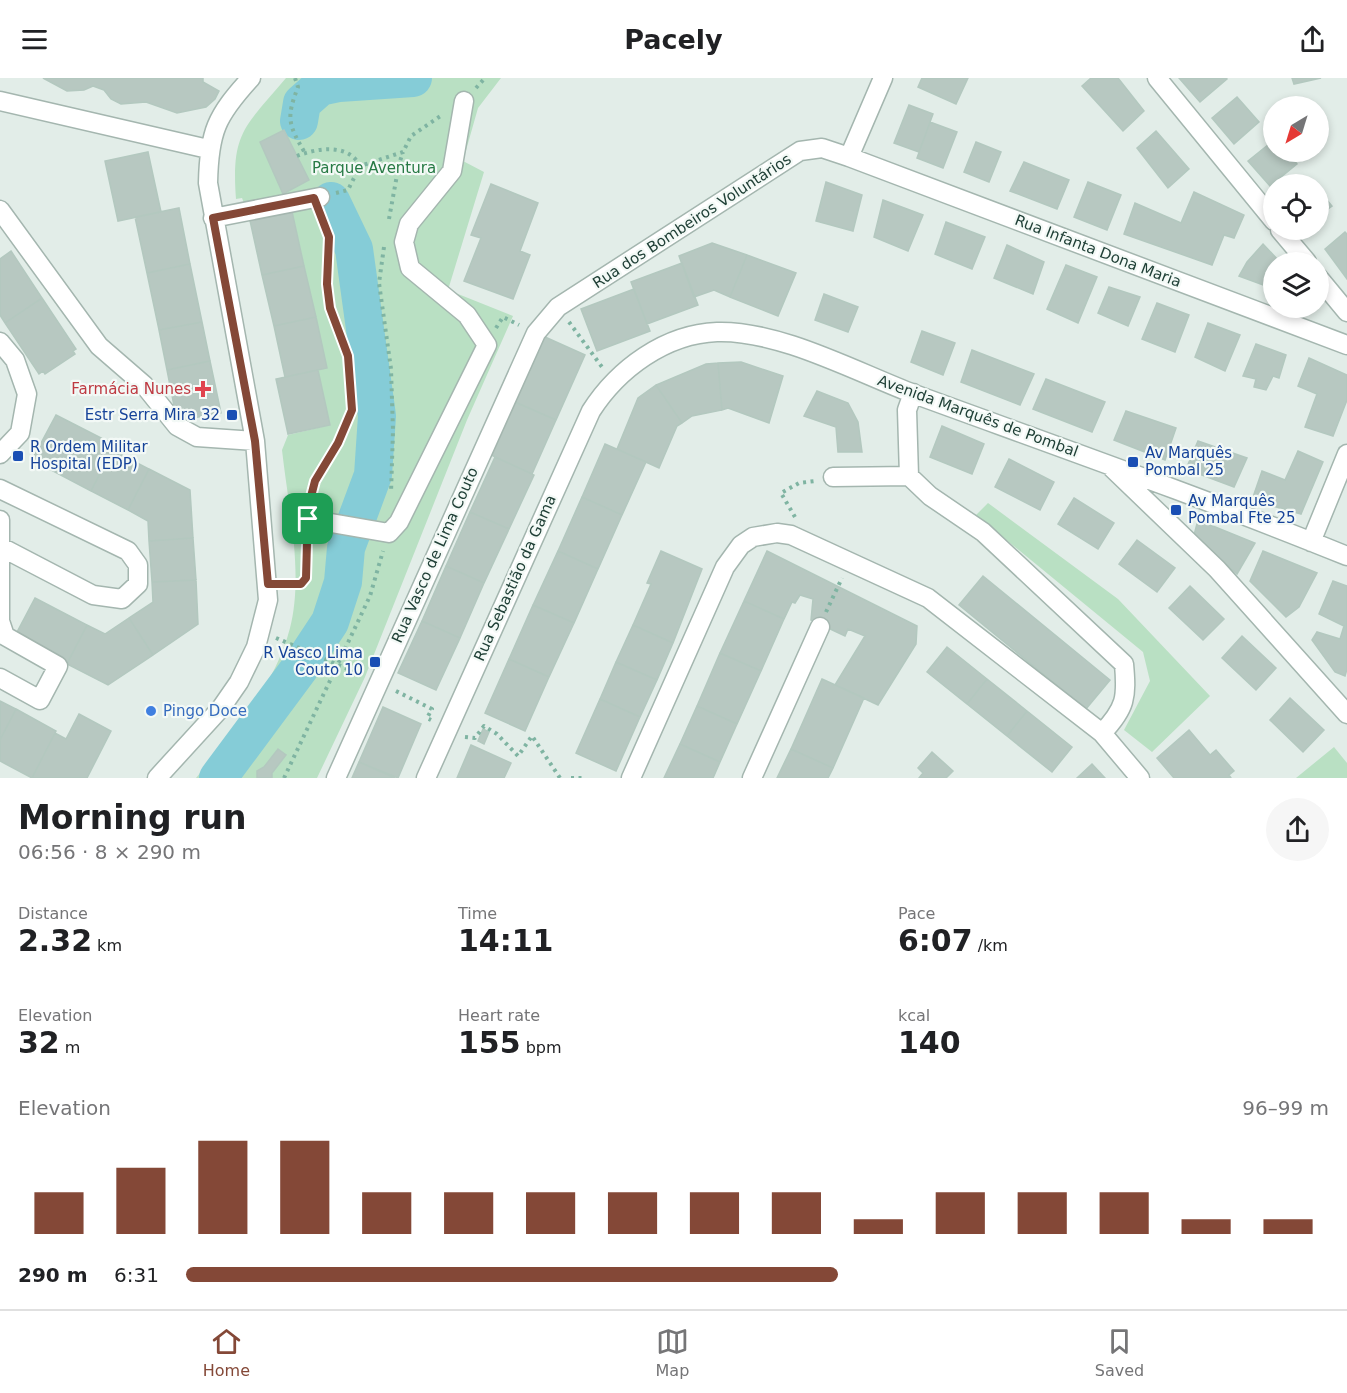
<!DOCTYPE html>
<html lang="en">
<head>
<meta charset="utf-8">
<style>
  body { margin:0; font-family:"DejaVu Sans",sans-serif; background:#f6f6f6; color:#202124; height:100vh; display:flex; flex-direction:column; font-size:22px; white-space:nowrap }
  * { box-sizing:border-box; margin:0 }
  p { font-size:20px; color:#757577 }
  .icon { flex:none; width:33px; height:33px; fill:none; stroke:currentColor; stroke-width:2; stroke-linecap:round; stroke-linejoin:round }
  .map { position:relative; height:700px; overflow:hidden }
  .details { display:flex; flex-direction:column; background:#fff; flex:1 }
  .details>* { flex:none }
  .needle { width:39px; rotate:218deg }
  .buttons { position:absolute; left:1263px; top:18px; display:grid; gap:12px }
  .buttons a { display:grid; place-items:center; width:66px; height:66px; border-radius:50%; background:#fff; box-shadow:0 3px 9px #0003; font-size:30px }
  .pin { position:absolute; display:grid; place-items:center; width:51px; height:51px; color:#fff; margin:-26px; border-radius:12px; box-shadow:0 3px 9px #0006 }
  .round { display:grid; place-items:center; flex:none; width:63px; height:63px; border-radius:32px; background:#f6f6f6 }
  .head { display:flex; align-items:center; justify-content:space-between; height:102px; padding:0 18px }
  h1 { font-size:33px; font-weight:700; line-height:45px }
  .stats { display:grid; grid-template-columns:repeat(3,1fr); gap:9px; height:102px; padding:6px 18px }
  .stats div { display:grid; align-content:center }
  .stats b { font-size:30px; font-weight:700 }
  .stats small { font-size:16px; font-weight:400 }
  .stats p { font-size:16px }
  .chart { height:168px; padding:12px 18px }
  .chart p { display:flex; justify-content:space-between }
  .chart svg { width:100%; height:108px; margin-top:6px; stroke:#844837; stroke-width:6 }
  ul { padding:0 18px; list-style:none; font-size:20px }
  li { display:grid; grid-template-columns:96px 72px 1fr; align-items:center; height:45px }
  li i { height:15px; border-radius:8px; background:#844837 }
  header { display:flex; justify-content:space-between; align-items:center; height:78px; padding:0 18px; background:#fff; font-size:27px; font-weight:700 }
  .dock { display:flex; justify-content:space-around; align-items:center; height:84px; border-top:2px solid #e0e0e0; background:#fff; font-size:16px; color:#757577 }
  .dock a { display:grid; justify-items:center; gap:3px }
  .dock .on { color:#844837 }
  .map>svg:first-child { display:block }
  .green { fill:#b9e0c3 }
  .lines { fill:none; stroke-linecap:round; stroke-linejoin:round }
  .river { stroke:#85ccd7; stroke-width:38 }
  .building { fill:#b7c8c1; stroke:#b3c8bf; stroke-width:1.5 }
  .minor-casing { stroke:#a4b6af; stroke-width:21 }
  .path { stroke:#7fb4a2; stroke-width:4; stroke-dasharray:3 4.5; stroke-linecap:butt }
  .minor { stroke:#fff; stroke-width:18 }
  .path-bridge { stroke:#7fb4a2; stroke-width:4; stroke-dasharray:3 4.5; stroke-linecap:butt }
  .route-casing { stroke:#fff; stroke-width:12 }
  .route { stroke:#844837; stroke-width:8 }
  .health-dot { fill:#e0444e; stroke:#f3f9f6; stroke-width:2 }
  .transit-dot { fill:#1a4fb4; stroke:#f3f9f6; stroke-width:2 }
  .shop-dot { fill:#3f7fe0; stroke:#f3f9f6; stroke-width:2 }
  .labels { text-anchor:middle; stroke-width:4.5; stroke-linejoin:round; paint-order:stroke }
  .park-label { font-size:15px; fill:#277a45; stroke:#f3f9f6 }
  .street-label { font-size:15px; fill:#204037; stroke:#f3f9f6 }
  .health-label { font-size:15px; fill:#be3a42; stroke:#f3f9f6; text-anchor:end }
  .transit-label { font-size:15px; fill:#164399; stroke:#f3f9f6; text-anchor:start }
  .shop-label { font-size:15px; fill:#366cbe; stroke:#f3f9f6; text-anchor:start }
</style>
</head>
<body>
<header><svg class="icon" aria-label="menu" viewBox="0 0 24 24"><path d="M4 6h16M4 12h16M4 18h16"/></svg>Pacely<svg class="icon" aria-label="share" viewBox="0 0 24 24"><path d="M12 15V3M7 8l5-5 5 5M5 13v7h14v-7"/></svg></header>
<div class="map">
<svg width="1347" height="700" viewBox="0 0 1347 700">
  <rect width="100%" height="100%" fill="#e2ede8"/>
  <path class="green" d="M286,0H501L478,30L463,83L484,94L448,212L513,238L467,342L365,599L317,700H196C233,655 275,608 290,550C304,496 288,427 282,372L288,357L330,347L318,292L327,290L291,129L249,138L242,120L236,121C231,54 245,49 286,0Z
    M988,425L1118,521L1210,618L1152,674L1124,652L1150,603L1143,574L976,437Z
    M1334,669L1347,685V700H1296Z"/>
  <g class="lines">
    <path class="river" d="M299,43L302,25L320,9L339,5L413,0
      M218,700L299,591L330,544L343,504L346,470L373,397L377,338L354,171L331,123"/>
  </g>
  <path class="building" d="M43,0H203V4L219,13L215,21L206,29L177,35L146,24L121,26L111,21L104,12L93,8L84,12L67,13Z
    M922,0H968L956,26L918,9Z
    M1091,0H1118L1144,33L1123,53L1082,8Z
    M1179,0H1226L1227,1L1200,24Z
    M1292,0H1321L1294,6Z
    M1237,19L1259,44L1234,66L1212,40Z
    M909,27L933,36L919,74L894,65Z
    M930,44L957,54L943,90L917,80Z
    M284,52L309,102L283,116L260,64Z
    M1156,53L1189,91L1168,110L1137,70Z
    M1274,62V74H1287L1297,86L1270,108L1248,83Z
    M976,64L1001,74L989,104L964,94Z
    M148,74L161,134L118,143L105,83Z
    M1024,84L1069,102L1057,131L1010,113Z
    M826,104L862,117L853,153L816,143Z
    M1088,104L1121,117L1107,152L1074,139Z
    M491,106L538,125L520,173L530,177L513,221L464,203L481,160L471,157Z
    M1318,111L1332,128L1318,138Z
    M1194,114L1244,137L1234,160L1224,157L1212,187L1124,156L1135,125L1181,145Z
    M883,122L923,137L908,173L874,159Z
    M291,129L304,188L262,197L249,138Z
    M179,130L190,186L147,195L135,139Z
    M946,144L985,159L972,191L935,176Z
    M1345,154L1347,156V201L1325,171Z
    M712,165L747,177L730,219L714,212L694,219L679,178Z
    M1263,166L1280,184H1274V211L1239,198L1247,184Z
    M1007,167L1044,184L1033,216L994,200Z
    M11,173L42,220L5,245L0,237V181Z
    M747,177L796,195L778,238L730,219Z
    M682,185L698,227L647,246L631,204Z
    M190,186L202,244L159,252L147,195Z
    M1066,187L1097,199L1078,245L1047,231Z
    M304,188L316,239L274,248L262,197Z
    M1109,209L1140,219L1128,248L1098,235Z
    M634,211L650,253L597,273L581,231Z
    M824,216L858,229L848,254L815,242Z
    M42,220L76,271L73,273L75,276L45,296L43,293L39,296L5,245Z
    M1157,225L1189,237L1175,274L1142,261Z
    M316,239L327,290L285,299L274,248Z
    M202,244L210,283L167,292L159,252Z
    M1208,245L1240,257L1225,293L1195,279Z
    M922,253L955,265L943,297L911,284Z
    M545,259L585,277L556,342L515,324Z
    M1256,266L1286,277L1279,300L1273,298L1266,312L1254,309L1256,301L1243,298Z
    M972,272L1034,296L1020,327L961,304Z
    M1309,280L1347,297V322L1333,358L1305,349L1317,316L1298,308Z
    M210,283L221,335L177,343L167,292Z
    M741,284L783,298L769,345L728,330L722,332L718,285Z
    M718,285L722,332L692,338L682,345L656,307L706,286Z
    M318,292L330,347L288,356L276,301Z
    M1046,301L1105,324L1092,354L1033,331Z
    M656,307L682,345L677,348L659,390L617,371L638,320Z
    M817,313L848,325L858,344L862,374H838L836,349L804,338Z
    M515,324L556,342L532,396L491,377Z
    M1126,333L1176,350L1165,382L1114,362Z
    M56,337L115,367L91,413L32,382Z
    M942,348L984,366L972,396L930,379Z
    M1198,363L1247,380L1234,409L1186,391Z
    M605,366L646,384L622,437L582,419Z
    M112,372L149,391L128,432L91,413Z
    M1298,373L1323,384L1301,436L1252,422L1262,393L1285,402Z
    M495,379L534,397L509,451L470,434Z
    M1009,381L1054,404L1040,432L995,409Z
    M149,391L190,412L193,460L149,463L148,443L128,432Z
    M582,419L622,437L598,491L558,473Z
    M1074,420L1114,445L1098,471L1058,446Z
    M470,434L509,451L484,505L446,488Z
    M1198,442L1255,465L1237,496L1194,457Z
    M193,460L196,502L152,504L149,463Z
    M1137,462L1175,490L1157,514L1119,486Z
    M558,473L598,491L574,545L533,527Z
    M661,473L702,491L673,565L633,547L651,506L647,505Z
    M767,473L917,548L916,566L878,627L835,607L865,558L848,551L845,558L811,542L813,521L800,517L795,525L792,524L784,541L744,523Z
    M1263,473L1317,495L1299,529L1286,539L1250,503Z
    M446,488L484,505L460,560L422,543Z
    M983,498L1110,602L1086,631L959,527Z
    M196,502L198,546L153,577L129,540L153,524L152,504Z
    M1333,503L1347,508V591L1345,598L1335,594L1312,562L1317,554L1340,561L1344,548L1319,536Z
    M1190,508L1224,541L1203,562L1169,530Z
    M35,520L87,547L67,586L15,558Z
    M744,523L784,541L761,593L720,575Z
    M533,527L574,545L549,599L509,581Z
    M129,540L153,577L108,607L67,586L87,547L105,556Z
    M422,543L460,560L436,612L398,595Z
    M633,547L673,565L657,602L616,584Z
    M1242,558L1276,590L1256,612L1222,580Z
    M947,569L987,601L967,626L927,594Z
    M720,575L761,593L737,646L697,628Z
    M509,581L549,599L525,653L485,635Z
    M616,584L657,602L640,639L600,621Z
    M822,601L864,620L833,690L791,671Z
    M987,601L1027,633L1007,658L967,626Z
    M1290,620L1324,652L1303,674L1270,642Z
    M600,621L640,639L616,693L576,675Z
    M0,623L16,631L0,662Z
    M697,628L737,646L720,684L680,666Z
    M383,629L421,646L398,700L359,684Z
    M16,631L56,653L32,700L0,683V662Z
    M1027,633L1072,669L1052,694L1007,658Z
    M79,636L111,653L87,700H32L55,655L66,661Z
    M483,651L489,654L484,666L478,663Z
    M1189,652L1210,677L1216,672L1234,693L1229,697L1231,700H1174L1157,680Z
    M680,666L720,684L713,700H664Z
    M471,667L511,685L504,700H457Z
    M278,671L286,677L272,695V700H257V693L264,689Z
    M791,671L833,690L828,700H777Z
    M932,674L953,693L946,700H919L923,695L918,690Z
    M359,684L395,700H352Z
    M1092,686L1105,700H1077Z"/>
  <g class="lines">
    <defs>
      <path id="minor" d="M1157,0L1274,143
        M0,23L208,71
        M849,79L1347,267
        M0,132L99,268L144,307L177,348L197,359L255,363
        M213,140L320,119
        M1280,152L1307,184
        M1318,199L1347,234
        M0,264L15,282L27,316L20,355L0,376
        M913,315L907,332L909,398L930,418L983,454L1124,586C1127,619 1126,630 1102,655
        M1112,390L1217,491L1347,636
        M833,399L909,398
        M0,411L128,473L138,487V506L122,521L93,517L1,469
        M308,441L389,455L399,444L487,267L467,237L410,190L404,164L409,146L452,93L464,23
        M0,442V543L5,558L58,588L40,622L0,600
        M1311,464L1347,376
        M157,700L221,630L239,604L256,569L268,522L255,363L208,105C209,54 216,38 251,0
        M336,700L536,255L558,229L800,73L822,70L849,79L883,0
        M426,700L591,333C618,291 665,256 717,254C779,252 856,294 914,316C1059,369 1204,420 1347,478
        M631,700L725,489L741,467L753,459L777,455L791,457L928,520L1102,655L1140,700
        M752,700L820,549"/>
    </defs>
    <use href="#minor" class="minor-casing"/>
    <path class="path" d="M295,0L298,9C286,40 288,46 305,75
      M476,10L485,0
      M297,78C317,70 349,65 360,88L403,74L411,58L442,37
      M336,115L348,112L360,88
      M389,141L399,86L403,74
      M384,169L379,205L391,291L393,353L391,415
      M569,244L602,289
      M496,250L503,239L519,247
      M310,423L320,391L338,365L352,332L348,278L330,230L327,205L329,159L321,137
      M795,439L781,415L799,405L815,403
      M284,506H301L306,500L308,460
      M826,534L842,500
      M276,560L290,566
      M396,613L432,631L427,640L431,642
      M465,659L475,660L484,648L497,656L518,678L532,658L560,700
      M284,700L370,518L383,473
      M571,700H582"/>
    <use href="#minor" class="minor"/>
    <path class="path-bridge" d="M290,566L359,596"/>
  </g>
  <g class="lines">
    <defs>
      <path id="route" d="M314,120L329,159L327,206L330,230L348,278L352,332L338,365L315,403L308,430L306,500L301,506H268L255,363L213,140Z"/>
    </defs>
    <use href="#route" class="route-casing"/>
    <use href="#route" class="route"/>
  </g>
  <path class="health-dot" d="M200 302h6v6h6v6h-6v6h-6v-6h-6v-6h6z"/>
  <g class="transit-dot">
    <rect x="226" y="331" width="12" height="12" rx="3"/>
    <rect x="12" y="372" width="12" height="12" rx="3"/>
    <rect x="1127" y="378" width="12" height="12" rx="3"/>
    <rect x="1170" y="426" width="12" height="12" rx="3"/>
    <rect x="369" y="578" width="12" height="12" rx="3"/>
  </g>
  <circle class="shop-dot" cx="151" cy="633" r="6"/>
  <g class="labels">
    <g class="park-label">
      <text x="374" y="95">Parque Aventura</text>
    </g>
    <g class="street-label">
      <text transform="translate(692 143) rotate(-33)" y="5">Rua dos Bombeiros Voluntários</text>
      <text transform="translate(1098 173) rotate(21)" y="5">Rua Infanta Dona Maria</text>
      <text transform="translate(978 338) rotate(20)" y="5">Avenida Marquês de Pombal</text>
      <text transform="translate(435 477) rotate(-66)" y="5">Rua Vasco de Lima Couto</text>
      <text transform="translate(515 500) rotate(-66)" y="5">Rua Sebastião da Gama</text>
    </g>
    <g class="health-label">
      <text x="191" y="316">Farmácia Nunes</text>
    </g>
    <g class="transit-label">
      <text x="220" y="342" text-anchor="end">Estr Serra Mira 32</text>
      <text x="30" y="374">R Ordem Militar<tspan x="30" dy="17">Hospital (EDP)</tspan></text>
      <text x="1145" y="380">Av Marquês<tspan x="1145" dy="17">Pombal 25</tspan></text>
      <text x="1188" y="428">Av Marquês<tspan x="1188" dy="17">Pombal Fte 25</tspan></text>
      <text x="363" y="580" text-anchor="end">R Vasco Lima<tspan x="363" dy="17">Couto 10</tspan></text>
    </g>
    <g class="shop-label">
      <text x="163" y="638">Pingo Doce</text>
    </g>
  </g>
</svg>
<div class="buttons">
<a><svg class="needle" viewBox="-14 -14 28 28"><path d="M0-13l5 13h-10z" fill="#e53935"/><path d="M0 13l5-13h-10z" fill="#757577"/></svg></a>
<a><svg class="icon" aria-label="locate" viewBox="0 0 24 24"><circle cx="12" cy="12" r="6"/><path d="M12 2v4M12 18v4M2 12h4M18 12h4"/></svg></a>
<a><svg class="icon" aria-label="layers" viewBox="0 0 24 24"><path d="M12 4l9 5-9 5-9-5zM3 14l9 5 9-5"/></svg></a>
</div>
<div class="pin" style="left:308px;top:441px;background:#1e9e55"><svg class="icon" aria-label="arrive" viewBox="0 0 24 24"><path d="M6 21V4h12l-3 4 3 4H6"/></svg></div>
</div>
<section class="details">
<div class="head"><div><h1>Morning run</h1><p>06:56 · 8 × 290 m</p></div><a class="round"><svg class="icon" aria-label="share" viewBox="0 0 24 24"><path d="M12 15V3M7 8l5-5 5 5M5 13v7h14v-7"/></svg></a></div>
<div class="stats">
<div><p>Distance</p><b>2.32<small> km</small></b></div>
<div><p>Time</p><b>14:11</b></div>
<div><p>Pace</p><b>6:07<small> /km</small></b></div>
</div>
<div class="stats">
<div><p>Elevation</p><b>32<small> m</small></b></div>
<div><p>Heart rate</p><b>155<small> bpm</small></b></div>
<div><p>kcal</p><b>140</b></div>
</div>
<div class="chart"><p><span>Elevation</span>96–99 m</p>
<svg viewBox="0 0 160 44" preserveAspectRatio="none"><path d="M5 44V27M15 44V17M25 44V6M35 44V6M45 44V27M55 44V27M65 44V27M75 44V27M85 44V27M95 44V27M105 44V38M115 44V27M125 44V27M135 44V27M145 44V38M155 44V38"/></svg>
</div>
<ul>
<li><b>290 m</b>6:31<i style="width:57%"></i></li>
</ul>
</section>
<nav class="dock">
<a class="on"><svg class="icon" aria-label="home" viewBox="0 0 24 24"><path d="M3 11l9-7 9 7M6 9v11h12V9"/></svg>Home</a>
<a><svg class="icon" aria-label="map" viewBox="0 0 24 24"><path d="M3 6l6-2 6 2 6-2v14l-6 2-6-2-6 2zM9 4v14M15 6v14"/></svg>Map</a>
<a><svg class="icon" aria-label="saved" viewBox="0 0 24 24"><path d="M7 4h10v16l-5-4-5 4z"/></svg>Saved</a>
</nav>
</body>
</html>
